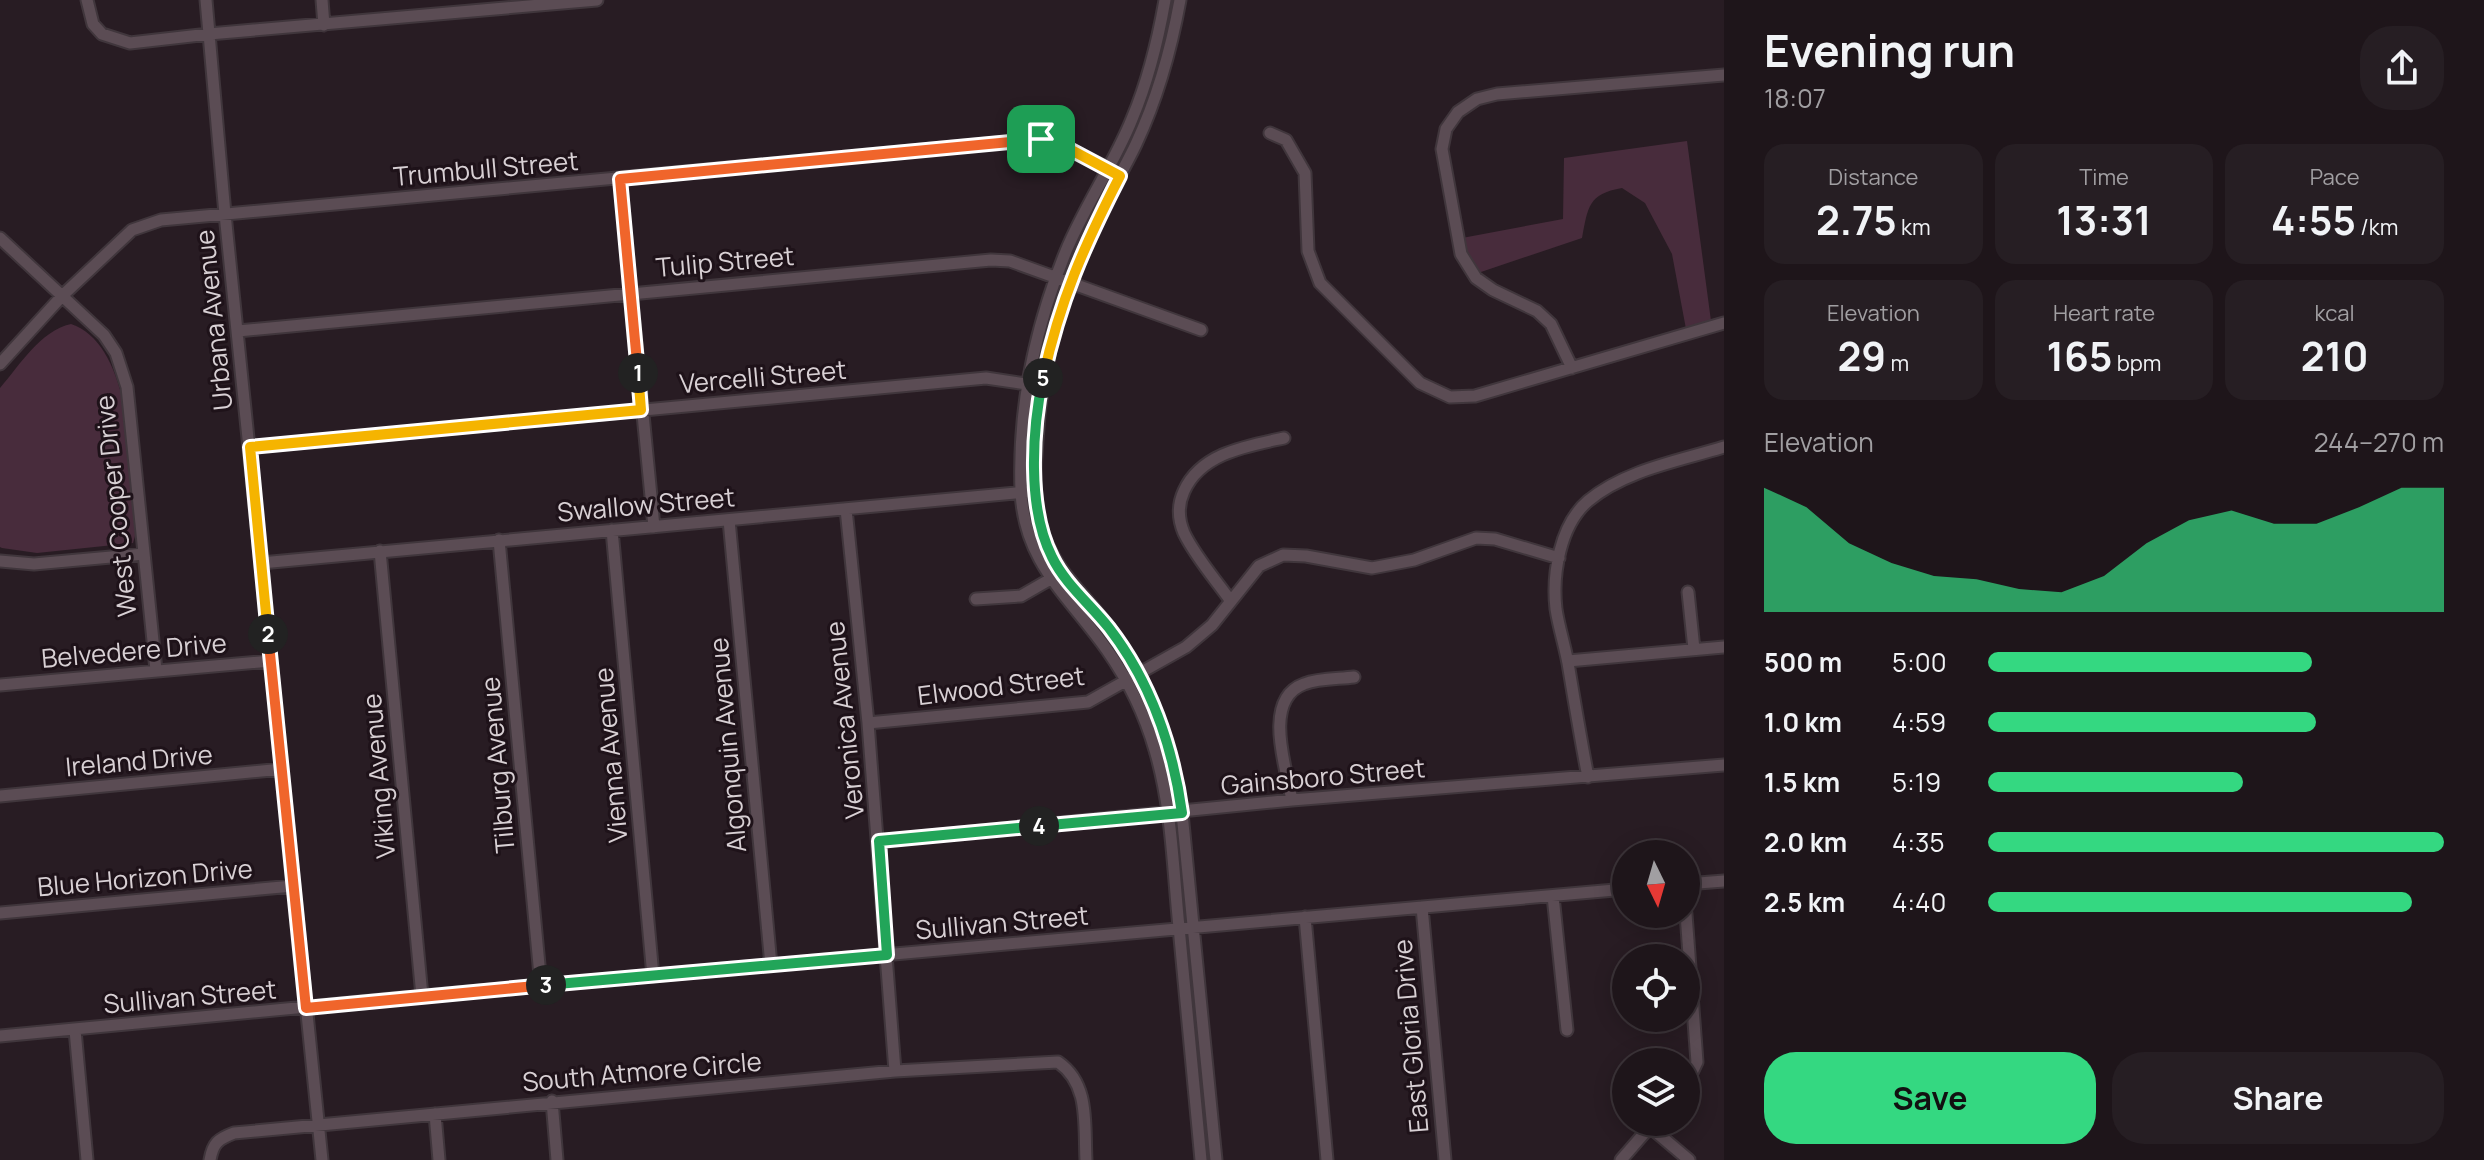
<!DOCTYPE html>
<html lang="en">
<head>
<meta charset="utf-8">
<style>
  body { margin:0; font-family:Manrope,sans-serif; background:#261e23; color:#f1f3f6; height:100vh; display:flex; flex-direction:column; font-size:30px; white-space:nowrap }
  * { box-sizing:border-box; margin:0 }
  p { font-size:26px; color:#a19fa2 }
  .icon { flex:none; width:44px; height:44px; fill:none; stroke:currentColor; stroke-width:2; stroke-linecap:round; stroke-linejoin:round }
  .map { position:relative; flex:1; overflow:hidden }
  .sheet { display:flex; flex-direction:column; background:#1e151a; width:760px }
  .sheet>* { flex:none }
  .needle { width:52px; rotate:175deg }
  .buttons { position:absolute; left:1612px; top:840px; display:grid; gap:16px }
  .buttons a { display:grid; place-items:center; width:88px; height:88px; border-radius:50%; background:#1e151a; box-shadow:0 4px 20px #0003,0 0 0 2px #3c3439; font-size:40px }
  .pin { position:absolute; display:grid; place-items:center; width:68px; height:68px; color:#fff; margin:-34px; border-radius:16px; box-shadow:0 4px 12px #0006 }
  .km { position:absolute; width:40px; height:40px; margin:-20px; border-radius:50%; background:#222; color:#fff; font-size:22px; line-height:40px; text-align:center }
  .round { display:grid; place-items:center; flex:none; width:84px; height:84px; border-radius:32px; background:#261e23 }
  .overview { display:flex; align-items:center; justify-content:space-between; height:136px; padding:0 40px }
  h1 { font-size:44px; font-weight:700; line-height:60px }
  .metrics { display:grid; grid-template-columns:repeat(3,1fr); gap:12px; height:136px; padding:8px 40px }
  .metrics div { display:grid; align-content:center; border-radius:20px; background:#261e23; text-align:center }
  .metrics b { font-size:40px; font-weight:700 }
  .metrics small { font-size:22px; font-weight:400 }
  .metrics p { font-size:22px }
  .chart { height:224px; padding:16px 40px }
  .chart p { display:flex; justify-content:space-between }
  .chart svg { width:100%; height:144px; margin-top:8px; fill:#34d881; opacity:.7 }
  .primary-button { display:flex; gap:16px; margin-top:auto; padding:16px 40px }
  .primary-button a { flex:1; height:92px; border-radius:32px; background:#34d881; color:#111; font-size:32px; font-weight:700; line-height:92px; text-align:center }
  .primary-button a+a { background:#261e23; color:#f1f3f6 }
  ul { padding:0 40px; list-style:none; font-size:26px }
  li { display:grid; grid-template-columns:128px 96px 1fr; align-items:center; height:60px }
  li i { height:20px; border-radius:10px; background:#34d881 }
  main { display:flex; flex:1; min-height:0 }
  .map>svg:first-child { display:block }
  .green { fill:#482c3c }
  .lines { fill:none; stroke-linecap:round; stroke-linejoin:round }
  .minor-casing { stroke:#40363c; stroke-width:15 }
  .minor { stroke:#5b4c54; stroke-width:11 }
  .split-1-casing { stroke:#fff; stroke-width:16 }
  .split-2-casing { stroke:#fff; stroke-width:16 }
  .split-3-casing { stroke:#fff; stroke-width:16 }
  .split-4-casing { stroke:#fff; stroke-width:16 }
  .split-5-casing { stroke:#fff; stroke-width:16 }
  .split-6-casing { stroke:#fff; stroke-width:16 }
  .split-1 { stroke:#f0652b; stroke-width:10 }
  .split-2 { stroke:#f5b400; stroke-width:10 }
  .split-3 { stroke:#f0652b; stroke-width:10 }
  .split-4 { stroke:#22a559; stroke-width:10 }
  .split-5 { stroke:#22a559; stroke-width:10 }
  .split-6 { stroke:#f5b400; stroke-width:10 }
  .labels { text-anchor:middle; stroke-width:6; stroke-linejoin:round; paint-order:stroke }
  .street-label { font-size:26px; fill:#d8d0d4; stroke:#1e1219 }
</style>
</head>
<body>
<main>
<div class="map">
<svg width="1724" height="1160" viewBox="0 0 1724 1160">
  <rect width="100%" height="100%" fill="#281c23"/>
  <path class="green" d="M1687,141L1711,321L1686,329L1672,254L1645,203L1622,188C1588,194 1588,207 1582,238L1478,273L1465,252L1462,238L1563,219L1564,158Z
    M71,324C134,345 132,474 137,529L133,543L37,553L2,548L0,547V388C20,365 40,331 71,324Z"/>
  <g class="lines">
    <defs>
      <path id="minor" d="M87,0L93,24L102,34L130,43L209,34L597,0
        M206,0L225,214L322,1160
        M322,0L324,25
        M1165,0C1158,40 1148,81 1132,119C1114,164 1085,205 1066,251C1035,327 1018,409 1021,491C1024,563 1069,596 1107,650C1128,680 1145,715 1155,750C1172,807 1173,868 1179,927C1186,1005 1194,1082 1201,1160
        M1180,0C1171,50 1157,99 1136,144C1122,174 1104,201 1091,230C1061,298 1041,365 1037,440C1035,468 1033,497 1040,524C1053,573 1087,594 1113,633C1150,688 1173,748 1182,813L1216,1160
        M1270,133L1286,140L1305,173L1308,251L1320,283L1420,383L1450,397L1475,396L1724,323
        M620,179L654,527
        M0,238L104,335L116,353L127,387L156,670
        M238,331L991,260L1010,261L1201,330
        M0,364L62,296L132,230L161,220L1041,139L1060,144L1113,171
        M1572,368L1551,324L1537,311L1493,290L1476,278L1461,254L1442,149L1446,129L1458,112L1477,99L1497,94L1724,75
        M250,447L986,378L1033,385
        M846,509L868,723L895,1071
        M729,520L771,965
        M612,530L653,976
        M499,540L541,986
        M380,551L422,996
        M0,561L34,564L144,554
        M261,563L1027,492
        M1688,592L1694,649
        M976,599L1021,596L1054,577
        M1230,600C1215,579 1195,556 1184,533C1178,519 1178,504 1184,491C1201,453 1247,446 1284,438
        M1568,661L1724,647
        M0,685L271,661
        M868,723L1088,702L1186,647L1212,625L1259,566L1283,555L1306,556L1372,568L1414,560L1476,538L1495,539L1559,558
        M1588,777C1581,741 1575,705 1569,669C1566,649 1559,629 1556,609C1552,574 1560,525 1588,501C1625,470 1679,461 1724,447
        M0,796L282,769
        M1292,800C1286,768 1262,699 1304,684C1319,678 1338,679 1354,677
        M879,841L1292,800L1724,765
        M1686,884L1724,881
        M1553,896L1567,1030
        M1422,907L1445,1160
        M0,913L293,886
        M1686,914L1697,1062L1686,1085
        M1305,917L1327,1160
        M75,1030L87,1160
        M0,1036L422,996L1626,889
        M552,1101L557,1160
        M435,1114L439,1160
        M1650,1127L1689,1160
        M210,1160C213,1143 218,1139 234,1133L895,1071L1058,1062C1090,1084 1084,1124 1086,1160
        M1621,1160L1654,1122"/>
    </defs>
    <use href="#minor" class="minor-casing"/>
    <use href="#minor" class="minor"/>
  </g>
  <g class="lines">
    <defs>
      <path id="split-1" d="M638,373L620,179L1041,139"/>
      <path id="split-2" d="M268,634L250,447L641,410L638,373"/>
      <path id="split-3" d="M268,634L306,1008L546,985"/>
      <path id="split-4" d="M546,985L887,955L879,841L1039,826"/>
      <path id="split-5" d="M1039,826L1182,813C1173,747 1150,681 1109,628C1091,605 1065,584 1052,557C1027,508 1032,430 1043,378"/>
      <path id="split-6" d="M1041,139L1060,144L1120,176C1084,246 1060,300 1043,378"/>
    </defs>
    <use href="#split-1" class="split-1-casing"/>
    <use href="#split-2" class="split-2-casing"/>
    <use href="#split-3" class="split-3-casing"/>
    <use href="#split-4" class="split-4-casing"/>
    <use href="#split-5" class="split-5-casing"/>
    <use href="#split-6" class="split-6-casing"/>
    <use href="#split-1" class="split-1"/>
    <use href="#split-2" class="split-2"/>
    <use href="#split-3" class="split-3"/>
    <use href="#split-4" class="split-4"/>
    <use href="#split-5" class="split-5"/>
    <use href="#split-6" class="split-6"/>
  </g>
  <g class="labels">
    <g class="street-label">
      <text transform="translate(486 169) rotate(-5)" y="9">Trumbull Street</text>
      <text transform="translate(725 262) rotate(-5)" y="9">Tulip Street</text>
      <text transform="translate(214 320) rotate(-96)" y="9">Urbana Avenue</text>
      <text transform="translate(763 377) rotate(-5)" y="9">Vercelli Street</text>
      <text transform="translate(646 505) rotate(-5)" y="9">Swallow Street</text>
      <text transform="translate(116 506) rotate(-96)" y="9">West Cooper Drive</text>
      <text transform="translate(134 651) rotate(-5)" y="9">Belvedere Drive</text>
      <text transform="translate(1001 686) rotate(-7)" y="9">Elwood Street</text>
      <text transform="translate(845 720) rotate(-96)" y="9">Veronica Avenue</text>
      <text transform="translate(728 745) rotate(-95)" y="9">Algonquin Avenue</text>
      <text transform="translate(611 755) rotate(-95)" y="9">Vienna Avenue</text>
      <text transform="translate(139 761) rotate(-5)" y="9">Ireland Drive</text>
      <text transform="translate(498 765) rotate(-95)" y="9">Tilburg Avenue</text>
      <text transform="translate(379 776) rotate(-95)" y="9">Viking Avenue</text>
      <text transform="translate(1323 777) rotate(-5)" y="9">Gainsboro Street</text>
      <text transform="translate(145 878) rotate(-5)" y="9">Blue Horizon Drive</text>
      <text transform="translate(1002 923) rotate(-5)" y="9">Sullivan Street</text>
      <text transform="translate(190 997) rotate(-5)" y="9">Sullivan Street</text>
      <text transform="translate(1411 1036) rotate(-95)" y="9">East Gloria Drive</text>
      <text transform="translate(642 1072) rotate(-5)" y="9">South Atmore Circle</text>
    </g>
  </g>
</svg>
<div class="buttons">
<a><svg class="needle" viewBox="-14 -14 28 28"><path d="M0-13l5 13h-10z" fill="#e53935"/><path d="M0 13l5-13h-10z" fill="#a19fa2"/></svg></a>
<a><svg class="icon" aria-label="locate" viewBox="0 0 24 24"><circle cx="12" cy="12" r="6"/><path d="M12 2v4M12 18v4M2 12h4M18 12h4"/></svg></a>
<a><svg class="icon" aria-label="layers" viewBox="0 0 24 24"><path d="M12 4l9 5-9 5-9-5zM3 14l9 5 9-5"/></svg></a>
</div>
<div class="pin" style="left:1041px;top:139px;background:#1e9e55"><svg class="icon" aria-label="arrive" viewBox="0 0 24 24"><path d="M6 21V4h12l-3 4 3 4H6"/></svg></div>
<b class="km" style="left:638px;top:373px">1</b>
<b class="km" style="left:268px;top:634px">2</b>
<b class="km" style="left:546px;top:985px">3</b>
<b class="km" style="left:1039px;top:826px">4</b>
<b class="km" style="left:1043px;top:378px">5</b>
</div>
<section class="sheet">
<div class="overview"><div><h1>Evening run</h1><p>18:07</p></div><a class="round"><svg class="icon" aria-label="share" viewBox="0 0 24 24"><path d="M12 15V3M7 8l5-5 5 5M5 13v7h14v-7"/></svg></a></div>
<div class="metrics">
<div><p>Distance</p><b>2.75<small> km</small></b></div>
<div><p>Time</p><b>13:31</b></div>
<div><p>Pace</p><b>4:55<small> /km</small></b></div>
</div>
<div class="metrics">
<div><p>Elevation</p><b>29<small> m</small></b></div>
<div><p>Heart rate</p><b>165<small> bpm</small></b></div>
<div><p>kcal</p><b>210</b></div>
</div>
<div class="chart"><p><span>Elevation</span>244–270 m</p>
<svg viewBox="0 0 160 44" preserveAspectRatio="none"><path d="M0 44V6L10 12L20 23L30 29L40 33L50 34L60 37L70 38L80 33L90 23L100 16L110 13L120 17L130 17L140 12L150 6L160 6V44z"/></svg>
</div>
<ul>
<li><b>500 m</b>5:00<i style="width:71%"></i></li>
<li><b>1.0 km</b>4:59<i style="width:72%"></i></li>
<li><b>1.5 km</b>5:19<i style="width:56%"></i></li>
<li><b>2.0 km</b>4:35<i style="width:100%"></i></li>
<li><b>2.5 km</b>4:40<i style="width:93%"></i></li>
</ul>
<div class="primary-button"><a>Save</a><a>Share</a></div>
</section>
</main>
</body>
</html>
